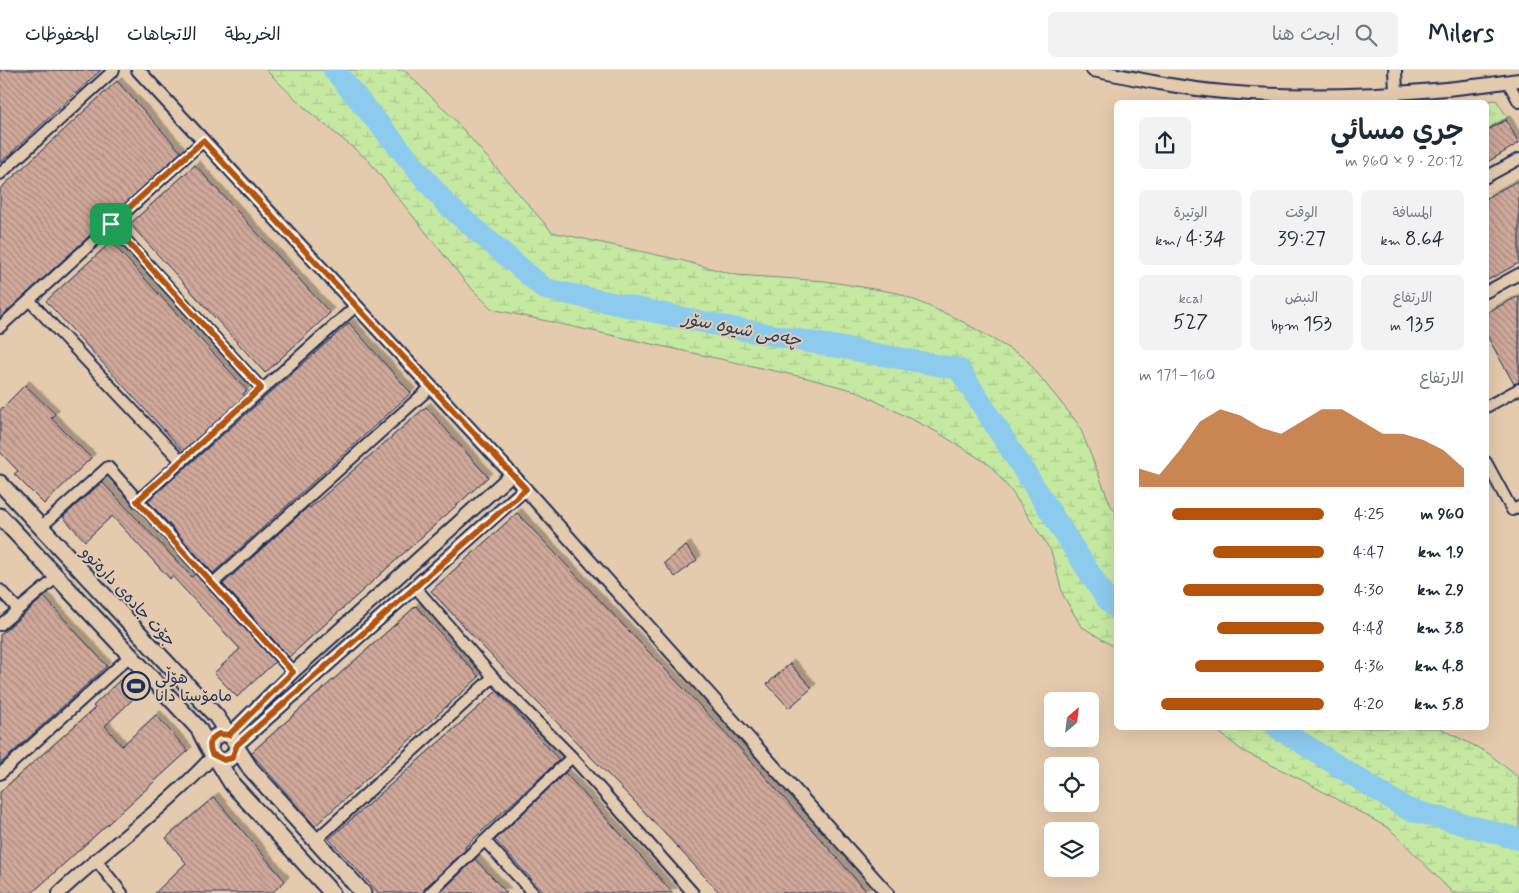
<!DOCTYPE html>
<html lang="ar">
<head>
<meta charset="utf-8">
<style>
  body { margin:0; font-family:Mynerve,"Playpen Sans Arabic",sans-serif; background:#f2f2f3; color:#1f2937; direction:rtl; height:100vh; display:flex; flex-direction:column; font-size:19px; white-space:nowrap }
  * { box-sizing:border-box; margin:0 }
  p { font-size:16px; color:#747a83 }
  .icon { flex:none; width:28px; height:28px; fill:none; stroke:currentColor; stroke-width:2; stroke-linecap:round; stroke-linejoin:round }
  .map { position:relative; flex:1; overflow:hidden; direction:ltr }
  .sheet { position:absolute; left:1114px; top:30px; width:375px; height:630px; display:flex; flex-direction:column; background:#fff; border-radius:8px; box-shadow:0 5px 20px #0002; direction:rtl }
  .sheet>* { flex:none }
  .needle { width:32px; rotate:28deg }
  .tools { position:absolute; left:1044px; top:622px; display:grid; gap:10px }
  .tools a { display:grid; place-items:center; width:55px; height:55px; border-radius:8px; background:#fff; box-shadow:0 5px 20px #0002; font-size:25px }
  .pin { position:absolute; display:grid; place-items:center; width:42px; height:42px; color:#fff; margin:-21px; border-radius:10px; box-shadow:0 2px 8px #0006 }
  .round { display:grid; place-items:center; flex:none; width:52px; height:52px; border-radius:8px; background:#f2f2f3 }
  .summary { display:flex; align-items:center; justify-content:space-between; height:85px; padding:0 25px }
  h1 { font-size:28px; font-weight:600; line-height:38px }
  .metrics { display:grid; grid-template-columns:repeat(3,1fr); gap:8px; height:85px; padding:5px 25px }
  .metrics div { display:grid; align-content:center; border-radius:8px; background:#f2f2f3; text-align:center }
  .metrics b { font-size:21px; font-weight:600 }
  .metrics small { font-size:14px; font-weight:400 }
  .metrics p { font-size:14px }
  .chart { height:140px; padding:10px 25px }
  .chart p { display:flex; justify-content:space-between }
  .chart svg { width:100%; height:90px; margin-top:5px; fill:#b45309; opacity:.7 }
  ul { padding:0 25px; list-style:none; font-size:16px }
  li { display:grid; grid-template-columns:80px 60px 1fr; align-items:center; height:38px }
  li i { height:12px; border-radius:6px; background:#b45309 }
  header { display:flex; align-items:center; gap:30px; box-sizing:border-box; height:70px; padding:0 25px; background:#fff; border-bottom:1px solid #e0e1e3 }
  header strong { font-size:24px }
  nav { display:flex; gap:28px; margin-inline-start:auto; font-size:18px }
  .search { width:350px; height:45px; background:#f2f2f3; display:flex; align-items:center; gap:12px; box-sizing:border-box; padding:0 18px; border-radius:8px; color:#747a83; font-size:19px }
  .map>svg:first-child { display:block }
  .grass { fill:url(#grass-tufts); stroke:#708c80 }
  .wetland { fill:url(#wetland-marsh); stroke:#708c80 }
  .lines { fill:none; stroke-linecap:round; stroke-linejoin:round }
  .river { stroke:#8dcbee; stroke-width:22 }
  .building { fill:url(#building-back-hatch); stroke:#1b2f5e; filter:url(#shadow) }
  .minor-casing { stroke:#1b2f5e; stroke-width:14 }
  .tertiary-casing { stroke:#1b2f5e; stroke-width:16 }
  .secondary-casing { stroke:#1b2f5e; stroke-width:19 }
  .minor { stroke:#e5cbad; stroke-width:10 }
  .tertiary { stroke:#e5cbad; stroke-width:12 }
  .secondary { stroke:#e5cbad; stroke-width:15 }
  .route-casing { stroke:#fff; stroke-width:10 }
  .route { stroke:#b45309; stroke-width:6 }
  .labels { text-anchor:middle; stroke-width:4; stroke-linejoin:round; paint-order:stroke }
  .street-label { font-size:16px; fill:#1b2f5e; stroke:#e5cbad }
  .poi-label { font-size:16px; fill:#1b2f5e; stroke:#e5cbad; text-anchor:start }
  .water-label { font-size:18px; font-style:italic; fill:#263f6c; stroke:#e5cbad }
</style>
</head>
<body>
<header>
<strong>Milers</strong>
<div class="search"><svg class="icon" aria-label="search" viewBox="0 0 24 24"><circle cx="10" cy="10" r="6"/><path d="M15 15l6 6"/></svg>ابحث هنا</div>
<nav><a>الخريطة</a><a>الاتجاهات</a><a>المحفوظات</a></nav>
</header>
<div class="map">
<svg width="1519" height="823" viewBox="0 0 1519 823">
  <defs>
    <pattern id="grass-tufts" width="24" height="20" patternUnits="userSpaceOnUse" patternTransform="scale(1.25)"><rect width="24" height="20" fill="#c6e9a2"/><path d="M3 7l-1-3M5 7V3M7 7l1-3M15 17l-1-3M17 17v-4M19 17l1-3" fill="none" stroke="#aac88e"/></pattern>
    <pattern id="wetland-marsh" width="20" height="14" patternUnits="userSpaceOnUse" patternTransform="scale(1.25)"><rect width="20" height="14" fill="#c6e9a2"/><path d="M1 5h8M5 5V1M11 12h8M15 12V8" fill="none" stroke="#aac88e"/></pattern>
    <pattern id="building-back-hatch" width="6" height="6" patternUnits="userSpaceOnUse" patternTransform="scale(1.25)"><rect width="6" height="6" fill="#d0a899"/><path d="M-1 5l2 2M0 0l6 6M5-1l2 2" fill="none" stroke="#a88980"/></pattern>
    <filter id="shadow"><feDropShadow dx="4.5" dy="-4.5" stdDeviation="0" flood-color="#0004"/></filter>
  </defs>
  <rect width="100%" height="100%" fill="#e5cbad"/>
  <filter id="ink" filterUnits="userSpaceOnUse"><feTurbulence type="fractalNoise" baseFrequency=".02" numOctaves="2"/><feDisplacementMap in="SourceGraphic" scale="10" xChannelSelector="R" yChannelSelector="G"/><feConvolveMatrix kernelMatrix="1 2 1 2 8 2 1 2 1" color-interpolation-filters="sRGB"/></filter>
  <g filter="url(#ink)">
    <path class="grass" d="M1496,30L1508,48L1486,60V32H1477Z"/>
    <path class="wetland" d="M266,0H404L453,48L552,162L680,190L736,205L825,211L898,223L958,249L1025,288L1079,355L1111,436L1116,442V578L1081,556L1063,525L1051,481L1012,422L990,395L937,362L856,321L807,308L492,239L468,215L368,90L307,40Z
      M1214,658H1440L1488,683L1519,708V823H1453L1390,759L1302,710L1243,681Z"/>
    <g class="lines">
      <path class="river" d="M334,0L447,135L545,219L727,257L959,299L1105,527L1116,538
        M1278,658L1407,739L1519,769"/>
    </g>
    <path class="building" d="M0,0H101L0,93Z
      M117,11L181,82L0,248V119Z
      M1506,50L1519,73L1486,93V61Z
      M195,95L330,243L265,303L130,154Z
      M1519,110V193L1486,211V128Z
      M111,172L247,320L243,324L245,326L183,381L46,231Z
      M1519,226V312L1514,314L1486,264V243Z
      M349,253L411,323L213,503L148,431Z
      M25,315L55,344L51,348L91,388L44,434L14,404L18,401L0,382V340Z
      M426,337L488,407L289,587L223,514L308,437L310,438Z
      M102,412L192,507L195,504L275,592L237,627L214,603L240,579L172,506L170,509L112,446L85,471L63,447Z
      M517,443L738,676L868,823H720L638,735L485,579L431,521Z
      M686,476L697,490L675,507L664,493Z
      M44,527L107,596L0,694V565Z
      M416,536L479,607L315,756L251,683Z
      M790,594L812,618L789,638L767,614Z
      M120,610L136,626L105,656L122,676L156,645L188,681L32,823H0V722L95,638L93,636Z
      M497,621L559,690L465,777L466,779L425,818L423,823H378L329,769Z
      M565,703L616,759L673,823H544L495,770Z
      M214,727L285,811L272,823H155L186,793L166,768Z
      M475,789L507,823H440Z"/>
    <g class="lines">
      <defs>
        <path id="minor" d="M1508,12L1519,32
          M0,104L114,0
          M1486,107L1519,89
          M111,154L261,318
          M1486,222L1519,204
          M30,231L182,392
          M0,257L203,71
          M1486,337L1519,319
          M1486,392L1512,440L1519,437
          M137,431L356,236
          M41,457L108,397L293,602
          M213,513L431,317
          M416,518L493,607L572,687L693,823
          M0,520L18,539
          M0,555L57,507
          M0,704L131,585
          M315,771L493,607
          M486,772L533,823
          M95,789L122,823
          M430,823L572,687"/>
        <path id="tertiary" d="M138,0L518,411L887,823
          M1093,0C1137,9 1180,18 1224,22C1315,30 1428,24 1519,10
          M1395,0L1396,22
          M229,665L293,602L512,404
          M237,675L525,419
          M59,823C109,776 167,737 213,686"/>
        <path id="secondary" d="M0,413L216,646L229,665
          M0,446L198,658C205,668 213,698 229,689C235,686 236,681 237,675L231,666L222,663L212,669L210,678
          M237,678L250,698L363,823
          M216,688L232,714L332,823"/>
      </defs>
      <use href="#minor" class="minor-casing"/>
      <use href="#tertiary" class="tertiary-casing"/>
      <use href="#secondary" class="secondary-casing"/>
      <use href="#minor" class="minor"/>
      <use href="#tertiary" class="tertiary"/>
      <use href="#secondary" class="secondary"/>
    </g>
  </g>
  <g class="lines" filter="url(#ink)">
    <defs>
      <path id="route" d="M203,71L526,419L237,675L232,688L224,690L212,684C208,675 210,668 219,664L229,665L293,602L137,431L261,318L111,154Z"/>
    </defs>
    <use href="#route" class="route-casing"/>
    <use href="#route" class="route"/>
  </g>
  <defs>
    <symbol id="stadium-ring" viewBox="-11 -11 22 22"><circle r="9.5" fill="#e5cbad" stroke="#1b2f5e" stroke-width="1.5"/><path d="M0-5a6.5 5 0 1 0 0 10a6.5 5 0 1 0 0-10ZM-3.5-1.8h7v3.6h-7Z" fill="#1b2f5e"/></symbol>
  </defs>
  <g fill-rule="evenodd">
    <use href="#stadium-ring" x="120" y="600" width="32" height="32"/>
  </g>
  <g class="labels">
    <g class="street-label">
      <text transform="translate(129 526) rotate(47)" y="6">جۆت جادەی دارەتوو</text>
    </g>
    <g class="poi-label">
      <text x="155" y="613">هۆڵی<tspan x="155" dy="18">مامۆستا دانا</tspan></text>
    </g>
    <g class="water-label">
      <text transform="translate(742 259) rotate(11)" y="6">چەمی شیوە سۆر</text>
    </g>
  </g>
</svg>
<div class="tools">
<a><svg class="needle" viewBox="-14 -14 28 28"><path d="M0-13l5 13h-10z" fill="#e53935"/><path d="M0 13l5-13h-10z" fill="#747a83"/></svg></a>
<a><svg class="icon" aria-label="locate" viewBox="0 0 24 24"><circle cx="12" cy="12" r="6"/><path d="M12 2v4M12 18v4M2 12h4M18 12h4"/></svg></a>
<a><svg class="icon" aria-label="layers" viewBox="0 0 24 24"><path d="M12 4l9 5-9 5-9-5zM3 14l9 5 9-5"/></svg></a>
</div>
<div class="pin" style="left:111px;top:154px;background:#1e9e55"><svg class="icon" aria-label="arrive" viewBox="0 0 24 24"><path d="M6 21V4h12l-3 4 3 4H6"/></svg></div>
<section class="sheet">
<div class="summary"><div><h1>جري مسائي</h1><p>20:12 · 9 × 960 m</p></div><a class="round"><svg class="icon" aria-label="share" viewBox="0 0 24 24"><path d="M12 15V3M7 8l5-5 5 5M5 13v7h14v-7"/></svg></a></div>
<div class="metrics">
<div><p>المسافة</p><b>8.64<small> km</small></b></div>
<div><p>الوقت</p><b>39:27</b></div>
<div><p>الوتيرة</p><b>4:34<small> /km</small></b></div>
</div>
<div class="metrics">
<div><p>الارتفاع</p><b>135<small> m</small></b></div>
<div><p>النبض</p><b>153<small> bpm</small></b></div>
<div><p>kcal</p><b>527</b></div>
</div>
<div class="chart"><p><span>الارتفاع</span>160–171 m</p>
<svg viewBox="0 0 160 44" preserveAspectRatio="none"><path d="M0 44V35L10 38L20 26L30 12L40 6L50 9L60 15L70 18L80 12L90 6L100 6L110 12L120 18L130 18L140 21L150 26L160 35V44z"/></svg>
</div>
<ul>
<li><b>960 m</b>4:25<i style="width:82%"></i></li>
<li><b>1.9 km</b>4:47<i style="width:60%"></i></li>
<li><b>2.9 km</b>4:30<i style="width:76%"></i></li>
<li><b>3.8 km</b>4:48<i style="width:58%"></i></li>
<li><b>4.8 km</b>4:36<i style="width:70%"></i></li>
<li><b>5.8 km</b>4:20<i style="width:88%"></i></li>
</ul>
</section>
</div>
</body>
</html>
